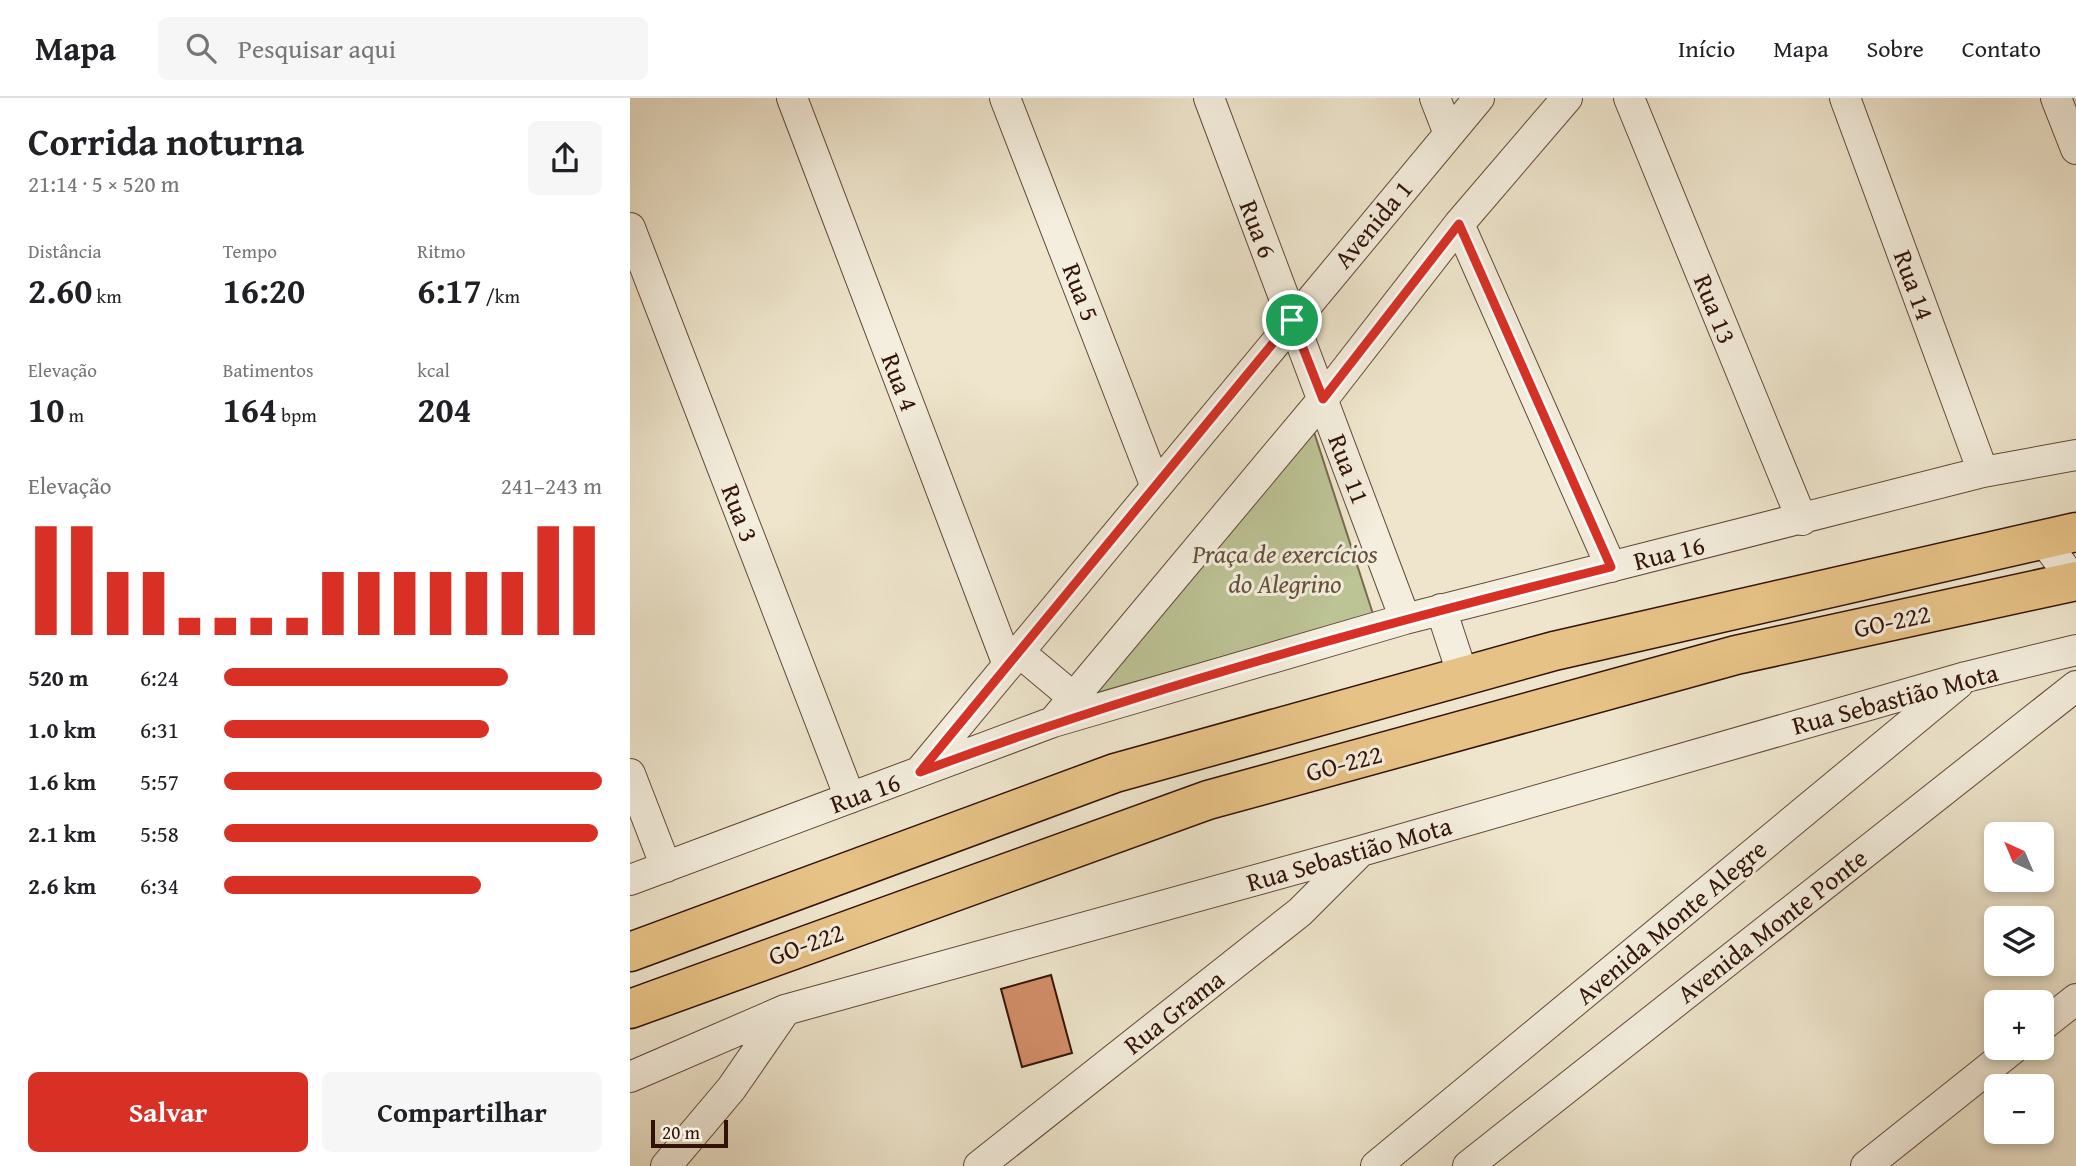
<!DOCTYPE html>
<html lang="pt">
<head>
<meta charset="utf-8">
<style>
  body { margin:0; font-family:"Gentium Book Plus",serif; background:#f6f6f6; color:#202124; height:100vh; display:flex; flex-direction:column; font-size:26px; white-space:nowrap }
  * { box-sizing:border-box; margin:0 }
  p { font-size:23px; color:#757577 }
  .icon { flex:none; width:38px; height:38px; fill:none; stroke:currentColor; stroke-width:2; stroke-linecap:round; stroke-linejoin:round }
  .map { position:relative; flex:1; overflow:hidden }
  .sheet { display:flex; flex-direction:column; background:#fff; width:630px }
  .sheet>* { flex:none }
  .needle { width:46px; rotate:316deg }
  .fabs { position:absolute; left:1354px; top:724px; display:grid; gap:14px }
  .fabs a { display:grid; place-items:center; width:70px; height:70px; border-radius:10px; background:#fff; box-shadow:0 4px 10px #0003; font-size:35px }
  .scale { position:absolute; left:21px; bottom:18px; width:77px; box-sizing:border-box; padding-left:7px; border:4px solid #331307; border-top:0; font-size:19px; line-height:24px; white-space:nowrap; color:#331307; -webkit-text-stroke:5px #f4eede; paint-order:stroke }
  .pin { position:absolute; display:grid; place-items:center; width:60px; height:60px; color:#fff; margin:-30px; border:4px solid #fff; border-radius:50%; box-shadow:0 2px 7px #0007 }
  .round { display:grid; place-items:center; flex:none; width:74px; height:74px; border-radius:10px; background:#f6f6f6 }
  .headline { display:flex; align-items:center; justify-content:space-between; height:119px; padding:0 28px }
  h1 { font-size:38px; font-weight:700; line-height:52px }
  .stats { display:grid; grid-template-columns:repeat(3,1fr); gap:10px; height:119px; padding:7px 28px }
  .stats div { display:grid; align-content:center }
  .stats b { font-size:35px; font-weight:700 }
  .stats small { font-size:19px; font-weight:400 }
  .stats p { font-size:19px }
  .chart { height:196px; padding:14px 28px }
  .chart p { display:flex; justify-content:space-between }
  .chart svg { width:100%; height:126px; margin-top:7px; stroke:#d93025; stroke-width:6 }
  .cta { display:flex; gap:14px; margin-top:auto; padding:14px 28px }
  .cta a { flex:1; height:80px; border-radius:10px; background:#d93025; color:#fff; font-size:28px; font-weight:700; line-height:80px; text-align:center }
  .cta a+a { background:#f6f6f6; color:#202124 }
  ul { padding:0 28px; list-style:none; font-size:23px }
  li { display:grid; grid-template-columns:112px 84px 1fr; align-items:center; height:52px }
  li i { height:18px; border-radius:9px; background:#d93025 }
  header { display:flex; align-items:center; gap:42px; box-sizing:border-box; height:98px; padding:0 35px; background:#fff; border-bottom:2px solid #e0e0e0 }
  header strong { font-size:33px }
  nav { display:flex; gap:38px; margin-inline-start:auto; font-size:24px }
  .search { width:490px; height:63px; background:#f6f6f6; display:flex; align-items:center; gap:18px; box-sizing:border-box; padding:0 24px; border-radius:10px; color:#757577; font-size:26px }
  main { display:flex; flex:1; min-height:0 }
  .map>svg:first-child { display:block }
  .green { fill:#bcc395; stroke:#786b4e; stroke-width:2 }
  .building { fill:#d48f6a; stroke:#331307; stroke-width:2 }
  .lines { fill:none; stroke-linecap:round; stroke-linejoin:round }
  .minor-casing { stroke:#624838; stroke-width:32 }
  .major-casing { stroke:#331307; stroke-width:41 }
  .minor { stroke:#f4eede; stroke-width:30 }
  .major { stroke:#e7c286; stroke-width:38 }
  .route-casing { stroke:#fff; stroke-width:14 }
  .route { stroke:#d93025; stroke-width:9 }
  .labels { text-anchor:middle; stroke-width:6; stroke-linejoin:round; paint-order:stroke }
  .street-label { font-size:26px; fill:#331307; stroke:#f4eede }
  .park-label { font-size:26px; font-style:italic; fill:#635139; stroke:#f4eede }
</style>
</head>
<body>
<header>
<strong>Mapa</strong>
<div class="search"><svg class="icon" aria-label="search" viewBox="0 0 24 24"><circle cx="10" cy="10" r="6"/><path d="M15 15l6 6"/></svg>Pesquisar aqui</div>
<nav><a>Início</a><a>Mapa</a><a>Sobre</a><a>Contato</a></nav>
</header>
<main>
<section class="sheet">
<div class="headline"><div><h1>Corrida noturna</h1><p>21:14 · 5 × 520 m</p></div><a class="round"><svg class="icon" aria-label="share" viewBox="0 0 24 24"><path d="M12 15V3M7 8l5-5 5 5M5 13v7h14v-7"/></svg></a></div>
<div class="stats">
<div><p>Distância</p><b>2.60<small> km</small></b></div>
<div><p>Tempo</p><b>16:20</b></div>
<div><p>Ritmo</p><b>6:17<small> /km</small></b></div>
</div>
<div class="stats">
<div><p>Elevação</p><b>10<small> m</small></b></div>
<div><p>Batimentos</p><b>164<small> bpm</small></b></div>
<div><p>kcal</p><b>204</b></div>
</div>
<div class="chart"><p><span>Elevação</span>241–243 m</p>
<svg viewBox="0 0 160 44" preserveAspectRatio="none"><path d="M5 44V6M15 44V6M25 44V22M35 44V22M45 44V38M55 44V38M65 44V38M75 44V38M85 44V22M95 44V22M105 44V22M115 44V22M125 44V22M135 44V22M145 44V6M155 44V6"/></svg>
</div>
<ul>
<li><b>520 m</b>6:24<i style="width:75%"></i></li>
<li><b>1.0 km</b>6:31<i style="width:70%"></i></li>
<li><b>1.6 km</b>5:57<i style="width:100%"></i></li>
<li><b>2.1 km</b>5:58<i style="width:99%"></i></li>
<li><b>2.6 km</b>6:34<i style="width:68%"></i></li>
</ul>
<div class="cta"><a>Salvar</a><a>Compartilhar</a></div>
</section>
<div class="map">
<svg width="1446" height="1068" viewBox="0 0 1446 1068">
  <rect width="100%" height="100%" fill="#eee5cc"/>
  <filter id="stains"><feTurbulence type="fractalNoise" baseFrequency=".00286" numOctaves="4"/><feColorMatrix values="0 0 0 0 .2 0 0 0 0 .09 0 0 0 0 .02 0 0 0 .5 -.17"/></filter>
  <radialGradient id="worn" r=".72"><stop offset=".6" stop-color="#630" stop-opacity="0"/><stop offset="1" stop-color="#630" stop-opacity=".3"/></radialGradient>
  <path class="green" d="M684,334L743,516L460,597Z"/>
  <path class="building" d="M421,877L442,955L392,969L371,891Z"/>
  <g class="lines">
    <defs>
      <path id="minor" d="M162,0L378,567
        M375,0L526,389
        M579,0L775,521
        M805,0L819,36
        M999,0L1172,422
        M1215,0L1353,374
        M1426,0L1446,51
        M829,126L981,469
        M0,130L220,700
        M1412,440L1446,486
        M811,511L833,578
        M389,554L444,600
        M423,624L693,301L829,126L937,0
        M290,673L849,0
        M0,676L36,769
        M0,782L423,624L775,521L1353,374L1446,357
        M1412,928L1446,901
        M0,979L155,912L731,753L1336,579L1446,552
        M36,1068L101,991L155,913
        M349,1068L670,814L729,755
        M746,1068L1328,586
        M838,1068L1446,588
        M1236,1068L1384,950"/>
      <path id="major" d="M0,854L485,675L924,553L1446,434
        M0,911L578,702L1106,557L1446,483"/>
    </defs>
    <use href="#minor" class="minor-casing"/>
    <use href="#major" class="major-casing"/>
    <use href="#minor" class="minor"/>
    <use href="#major" class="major"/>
  </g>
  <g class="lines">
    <defs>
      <path id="route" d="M829,126L981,469C748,527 515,590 290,674L662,222L693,301Z"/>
    </defs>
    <use href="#route" class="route-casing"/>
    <use href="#route" class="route"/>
  </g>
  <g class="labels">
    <g class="street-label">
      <text transform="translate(743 126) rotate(-50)" y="9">Avenida 1</text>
      <text transform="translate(628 131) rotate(69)" y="9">Rua 6</text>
      <text transform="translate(1284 187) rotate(70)" y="9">Rua 14</text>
      <text transform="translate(451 194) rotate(69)" y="9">Rua 5</text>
      <text transform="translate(1085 211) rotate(68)" y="9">Rua 13</text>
      <text transform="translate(270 284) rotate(69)" y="9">Rua 4</text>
      <text transform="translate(719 371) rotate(69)" y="9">Rua 11</text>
      <text transform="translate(110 415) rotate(69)" y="9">Rua 3</text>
      <text transform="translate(1039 455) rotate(-14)" y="9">Rua 16</text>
      <text transform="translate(1262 523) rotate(-12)" y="9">GO-222</text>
      <text transform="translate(1265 601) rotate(-15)" y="9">Rua Sebastião Mota</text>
      <text transform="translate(714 665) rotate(-15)" y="9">GO-222</text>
      <text transform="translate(235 695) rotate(-20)" y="9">Rua 16</text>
      <text transform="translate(719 756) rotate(-16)" y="9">Rua Sebastião Mota</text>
      <text transform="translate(1041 824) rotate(-40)" y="9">Avenida Monte Alegre</text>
      <text transform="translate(1142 828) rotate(-38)" y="9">Avenida Monte Ponte</text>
      <text transform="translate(176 846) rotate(-20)" y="9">GO-222</text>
      <text transform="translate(544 914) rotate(-38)" y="9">Rua Grama</text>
    </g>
    <g class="park-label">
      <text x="655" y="465">Praça de exercícios<tspan x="655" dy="30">do Alegrino</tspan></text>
    </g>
  </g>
  <rect width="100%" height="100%" filter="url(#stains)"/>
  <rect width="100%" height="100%" fill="url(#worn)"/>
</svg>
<div class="fabs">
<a><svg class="needle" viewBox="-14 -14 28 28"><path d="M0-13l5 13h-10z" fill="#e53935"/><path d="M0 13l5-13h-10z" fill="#757577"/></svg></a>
<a><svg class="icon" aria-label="layers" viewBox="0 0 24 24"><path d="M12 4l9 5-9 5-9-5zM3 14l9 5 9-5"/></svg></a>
<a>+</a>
<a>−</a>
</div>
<div class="scale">20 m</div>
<div class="pin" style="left:662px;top:222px;background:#1e9e55"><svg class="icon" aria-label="arrive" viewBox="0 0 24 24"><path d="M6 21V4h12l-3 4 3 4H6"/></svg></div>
</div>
</main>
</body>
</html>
